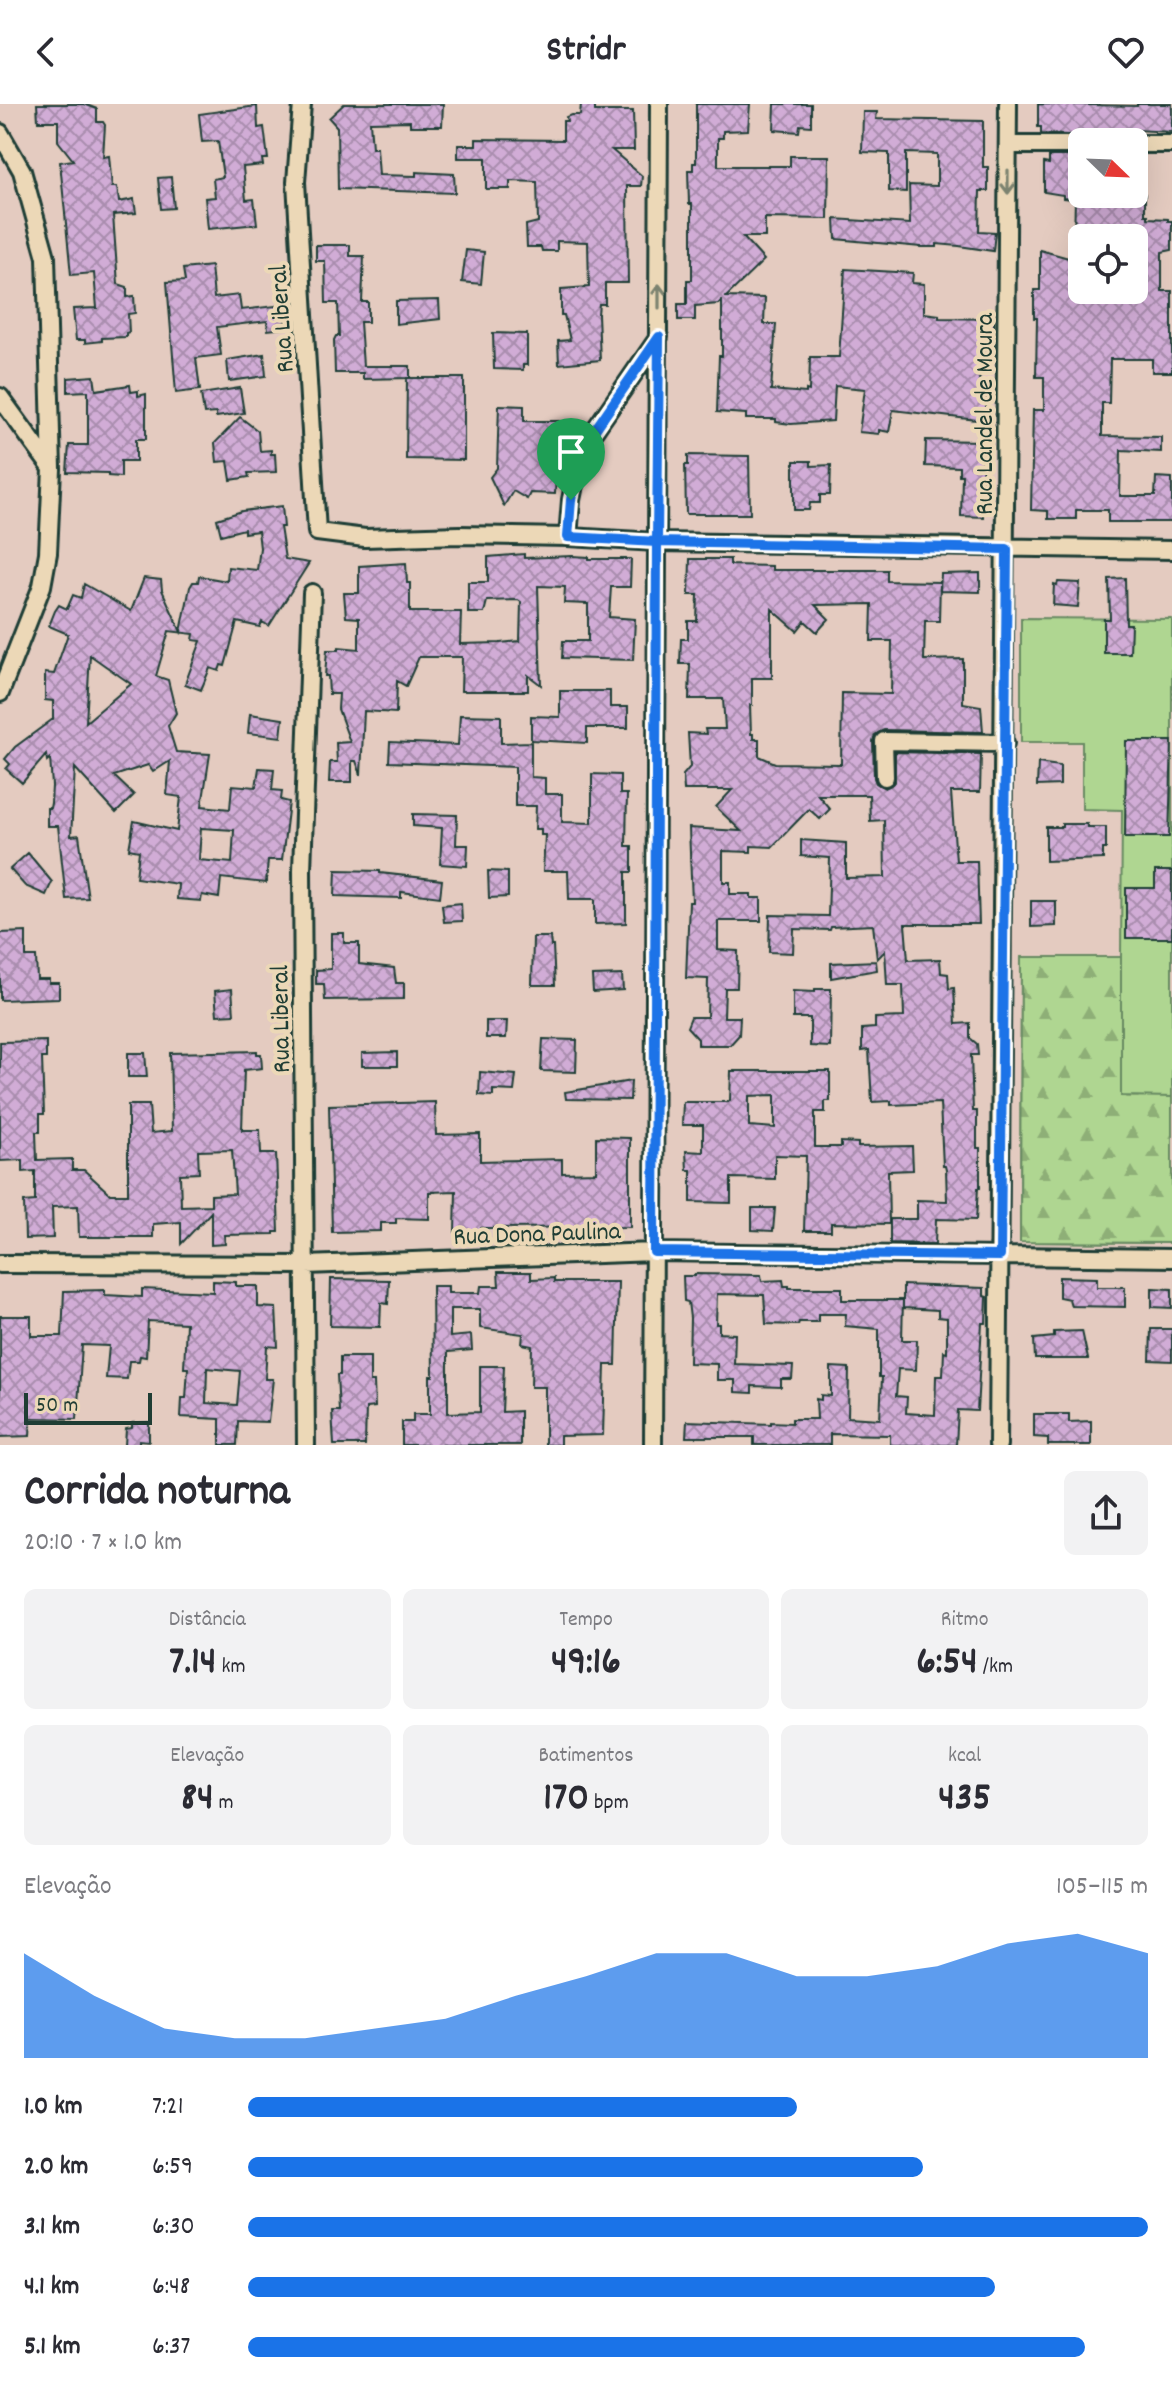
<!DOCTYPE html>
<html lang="pt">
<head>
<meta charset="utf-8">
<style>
  body { margin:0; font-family:Dekko,sans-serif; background:#f2f2f3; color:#2b2b33; height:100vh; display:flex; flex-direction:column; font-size:30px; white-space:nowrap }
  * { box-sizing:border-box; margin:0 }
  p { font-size:26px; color:#7c7c81 }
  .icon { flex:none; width:44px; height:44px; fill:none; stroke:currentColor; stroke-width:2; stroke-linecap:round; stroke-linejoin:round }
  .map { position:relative; height:1341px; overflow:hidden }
  .details { display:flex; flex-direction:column; background:#fff; flex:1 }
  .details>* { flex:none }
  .needle { width:52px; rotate:113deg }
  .buttons { position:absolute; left:1068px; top:24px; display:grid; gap:16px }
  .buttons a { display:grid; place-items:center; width:80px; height:80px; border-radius:12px; background:#fff; box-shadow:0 8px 32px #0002; font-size:40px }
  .scale { position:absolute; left:24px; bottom:20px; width:128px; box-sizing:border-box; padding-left:8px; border:4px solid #1f3d34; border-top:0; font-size:22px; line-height:28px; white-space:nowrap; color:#1f3d34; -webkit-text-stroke:6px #ecd8b7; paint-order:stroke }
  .pin { position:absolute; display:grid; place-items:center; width:68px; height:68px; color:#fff; margin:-82px -34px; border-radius:50% 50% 50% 0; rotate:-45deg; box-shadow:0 0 8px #0007 }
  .pin .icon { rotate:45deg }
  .round { display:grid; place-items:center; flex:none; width:84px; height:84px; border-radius:12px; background:#f2f2f3 }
  .headline { display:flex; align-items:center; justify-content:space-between; height:136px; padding:0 24px }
  h1 { font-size:44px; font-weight:700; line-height:60px }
  .figures { display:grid; grid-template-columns:repeat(3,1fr); gap:12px; height:136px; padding:8px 24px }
  .figures div { display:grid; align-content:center; border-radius:12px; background:#f2f2f3; text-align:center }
  .figures b { font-size:40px; font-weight:700 }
  .figures small { font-size:22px; font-weight:400 }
  .figures p { font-size:22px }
  .chart { height:224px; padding:16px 24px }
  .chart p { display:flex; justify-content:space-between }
  .chart svg { width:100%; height:144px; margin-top:8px; fill:#1a73e8; opacity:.7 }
  ul { padding:0 24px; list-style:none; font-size:26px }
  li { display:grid; grid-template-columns:128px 96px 1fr; align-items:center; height:60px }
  li i { height:20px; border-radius:10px; background:#1a73e8 }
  header { display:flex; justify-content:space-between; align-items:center; height:104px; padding:0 24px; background:#fff; font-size:36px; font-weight:700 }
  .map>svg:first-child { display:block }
  .green { fill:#afd691; stroke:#678a62; stroke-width:2 }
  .forest { fill:url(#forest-firs); stroke:#678a62; stroke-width:2 }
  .building { fill:url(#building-cross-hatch); stroke:#1f3d34; stroke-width:2; fill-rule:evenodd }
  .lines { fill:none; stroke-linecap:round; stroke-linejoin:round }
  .street-casing { stroke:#1f3d34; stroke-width:22 }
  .street { stroke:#ecd8b7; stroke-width:16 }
  .oneway { stroke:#7b836f }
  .route-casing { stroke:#fff; stroke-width:16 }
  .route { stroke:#1a73e8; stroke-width:10 }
  .labels { text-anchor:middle; stroke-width:8; stroke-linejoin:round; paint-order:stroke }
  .street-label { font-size:26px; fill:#1f3d34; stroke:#ecd8b7 }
</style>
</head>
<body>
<header><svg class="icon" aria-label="back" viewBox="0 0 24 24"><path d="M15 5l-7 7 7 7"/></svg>Stridr<svg class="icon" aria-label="heart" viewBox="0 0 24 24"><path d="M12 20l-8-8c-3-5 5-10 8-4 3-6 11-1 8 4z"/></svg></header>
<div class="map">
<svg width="1172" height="1341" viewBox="0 0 1172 1341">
  <defs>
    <pattern id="forest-firs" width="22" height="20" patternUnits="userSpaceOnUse" patternTransform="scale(2)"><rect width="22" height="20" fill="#afd691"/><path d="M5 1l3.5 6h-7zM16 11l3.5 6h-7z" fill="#8eaf77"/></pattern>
    <pattern id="building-cross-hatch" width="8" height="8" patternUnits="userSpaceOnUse" patternTransform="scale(2)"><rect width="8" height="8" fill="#d1acd6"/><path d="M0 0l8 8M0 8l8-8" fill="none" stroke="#a98dae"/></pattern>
  </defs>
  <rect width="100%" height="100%" fill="#e4cbc0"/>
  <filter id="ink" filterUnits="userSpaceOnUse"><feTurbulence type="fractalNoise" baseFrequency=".0125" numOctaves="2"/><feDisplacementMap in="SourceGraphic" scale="16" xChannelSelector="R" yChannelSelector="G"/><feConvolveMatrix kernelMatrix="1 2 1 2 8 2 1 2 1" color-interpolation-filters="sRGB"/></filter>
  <g filter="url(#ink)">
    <path class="green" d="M1021,514L1172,515V1139L1020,1138L1021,853H1121L1122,706L1082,705V638H1021Z"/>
    <path class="forest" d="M1021,853H1121V992L1172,993V1139L1020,1138Z"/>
    <path class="building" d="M37,0H84L97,5V18H103L105,21L103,53L109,52L112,83H117L119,98L134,95L136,109L113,111L118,180L127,183V193L134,192L135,209L128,210L129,228L126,229V233L102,234V237L85,239V236H76L73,205L97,204L94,169L71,171L60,58L73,56L58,37V17H38Z
      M344,0H443L442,22H410V17L370,18L372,44H377L379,71L416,72V68L454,70L455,89L338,85L337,23L329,14Z
      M581,0H595V7H633L634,46H612L642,72L641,82H627L628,179H605V200H599L598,210L600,256L559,260L558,237L570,236L564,211H561V185L589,183L588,138L557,137V147H542L541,143H527L526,121L538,118L537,78L510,77V85H486V54H458V41H476V35L563,36V17H567L566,13L571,11H580Z
      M696,0H750L748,26L723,27V34H718V62H790V52H829L828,115L765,114V133H743L764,156L726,193L765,194L764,220H776L771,286L806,289V286L809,287L810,253H839L845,165L913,169L912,179L924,180V209L939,211V214L994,215V251L980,250L979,292L986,293V317L893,306L889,328L879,326V330L859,328L865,285L835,282L833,317L791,320L776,318V315H746V310L717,308L719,252H722V197L719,200L695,202V216H678V200H687V176H692V100H689L688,66H693V59H696Z
      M775,0H811V22L800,21L799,28L774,26Z
      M1038,0L1137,2V0H1172V28L1136,26V29L1126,33L1041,30V23H1038Z
      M257,2L258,24L264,23L268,55H262L263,61L243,63L246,96L254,95L257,120L208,125L205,94L215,93L213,75L223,73L218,37L202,38L199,10Z
      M863,8H877L876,15L983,17V63H988V87H980L979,127L995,128L993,147L959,142L937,140V143H921L836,135L835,115L910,120L909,81L937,82V50L906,49V88L889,87V49L862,48Z
      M1049,52H1082V90H1145V111H1148V114L1168,115V117H1172V146L1162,148V187H1172V268H1152V255H1110L1109,299H1102V332L1161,333V348L1121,346L1120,392H1155L1156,373L1172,374V418H1108V406H1076V415H1048V407L1031,406L1033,306H1044V273H1036L1037,214H1034V186H1040V146L1076,156L1075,186H1134V134H1074L1075,95L1063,94V91L1044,88V59L1049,60Z
      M171,73L174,104L161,105L158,74Z
      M316,141H350V152H364L362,198H368V218H360L363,262H410V274L363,275V269H335L334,236L336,232H339L338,199H326L325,157H316Z
      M466,146L484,148L481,180L462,178Z
      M211,162L214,194L239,191L241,206L284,201L285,224L268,226L267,217L217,223L221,251L196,254L200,286L176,289L167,178L185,177L183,165Z
      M439,196L440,215L396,220V197Z
      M493,229L527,230V261H523V266L494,265Z
      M264,250L266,272L229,277L227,256Z
      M94,272L96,286L130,281L131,288L138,287V292L146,290V335H136V357H121V373L108,372V369L67,368L69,341H88V287L68,288V274Z
      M407,274H464V356L406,355Z
      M240,284L244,309L216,313V309L204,310L201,290Z
      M499,301L524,302V317H559L555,390L530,389L527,395L513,387L504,402L490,373L497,364Z
      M240,313L258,327L260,347L271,346V350H275L276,368L248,369L249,373L231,376L228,357L217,358L215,339Z
      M926,336L982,337L983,413L961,412L962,371H959V363L925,362Z
      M688,351L749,352L750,410H686L685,361H688Z
      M794,357H811V362L831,361L830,391H820V399H810L809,406H794Z
      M282,402L284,423H280L285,455L309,459L269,522L262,518L260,523L237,518L225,562L221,561L219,567L210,564L201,586L185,580L201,537L193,536L194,530L169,527L156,572L168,576L176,609L168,622L176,648L210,650L202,702L230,705L232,681L256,683L259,664L274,665L272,686L282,687L281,696L289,698L282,756H268L266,779L221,774L219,794L202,791L201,797L177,795L178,780L136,774L139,747L129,745L134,717L177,727L181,693L167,691L170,657L153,668L148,661L114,672L134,691L116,709L75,664L71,732L79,731L88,794L66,795L58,722H47V704H50L51,699L52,682L50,654L47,657L46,651L22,679L6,665L10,660L5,655L15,643L53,615V597L45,596V569L54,570L68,530L49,522L55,507L59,501L67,505L73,491L81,494L84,480L131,507L144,474L161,476L162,486L181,528L190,483L193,478H198L199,472L227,477L228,463L257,466L260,444L258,427L244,429V425L221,431L217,415L242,407ZM90,551L131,580L86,618ZM201,724L234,726L232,759L199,756Z
      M524,450V454L572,452L589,453V455H631L630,483H611L609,513L635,515L633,556L562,554L563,537H588V500L564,499L565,483L538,482L541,581L528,571V587H461L462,553H419L406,582L397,577L396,609L364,607L361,671L356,657H352V678H329L330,658H337L336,639L350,638L338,605L339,590H329L328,572H325L327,546H339V543L359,545V514L346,513L344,489H359V462L406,459L407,479H410V508H461L460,540L500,539L520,537L521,498L518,496L487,497L484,509H468V478H488V453Z
      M690,455H730V461L772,462V466H887V477L940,478L939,517H925L924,556L963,555V599L981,602L983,628L884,626L875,631L873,637L874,674L876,679L885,684L895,678V648L981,650L980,688H951L956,757H977L979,820H905L908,856L940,855L941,869L948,870L949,885L954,884L956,920L970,919V934L977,940L978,951H971L973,1007H977V1044H980V1084H978L976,1116L936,1115L935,1140L890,1139V1115H917V1096L947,1097L946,1066L945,1062H943L940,999L891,1001V997L872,998L869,946L862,947V925L875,924V914L904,913L903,881H887L885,847L877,855L873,821L831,823L830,826L794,825L793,849L769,848L770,811L828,812L830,754L801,752V736L846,739V774L885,773L884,716L870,717L869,691H818L830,705L820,715L809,705L772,743L751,742V748L723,747V778H730V790H751V794H761V817H718V846L738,847L737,884H725L724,913H740L739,931L730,941H698V935L687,923L691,913H707L708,875L686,874L689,798H692L689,724L741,727L716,703L732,686H684L683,671L690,663L688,629L706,630L705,625H725L723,595H689L690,560H680L681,535H688V517H697L698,491H689ZM872,500L871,537H892L891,590L842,589L841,660L775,659L759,652V635H753V630H751L750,601H752V574H772V505L797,527L805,517L817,528L829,515L815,501Z
      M980,469V488L940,487L941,470Z
      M1125,474L1126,520H1131L1130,549H1104V515H1110L1109,475Z
      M1058,478L1080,479L1078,503L1053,501L1054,480L1057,481Z
      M560,587H610V603H628V624H587V639L531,636V612L560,613Z
      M250,610L283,615L281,633L248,629Z
      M460,611L501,612V639L531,638V673L545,674V690H562V718L592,719V670L620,671V690H627L626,742H632V768H626V819L595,820V795H569L568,767H543L545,731H541V725H535L536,702H515V663L389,658L390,638L458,641Z
      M1126,637H1172L1169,733H1125Z
      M1038,659L1060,662V681L1037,682Z
      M413,710L457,711L456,741H468L467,762L440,760L442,724L413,722Z
      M1062,720H1087V723H1106V745H1103V755L1046,757V723H1062Z
      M28,749L52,778L46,791L25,782L10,765Z
      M336,766L380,767V769L442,776L440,793L401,788V794L335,792Z
      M488,767L508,768V793L489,794Z
      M1155,767H1172V834H1126V784H1155Z
      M1031,797H1056V822L1031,823Z
      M461,799L462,817L444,818L442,801Z
      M26,828V853H36L37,875H49V879H59V894L0,896V829Z
      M331,829H344V839H359V860L394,864L396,879H404V895L325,896L324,880H316V866L331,865Z
      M533,833H550L551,842H553L555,881H532Z
      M876,857L877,866L831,874V859Z
      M622,871L623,886L593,888L592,872Z
      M232,885L234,910L217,911L215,887Z
      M815,885H831L830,943L810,942V914H793V887L815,888Z
      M486,917H507L506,934H486Z
      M543,935L577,936L576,968L541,967Z
      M46,937V954H42L44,1010H40V1028H36L37,1056L72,1055V1066H84L110,1090H128V1001H149L151,1029L172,1027L170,949L257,947V950H261L262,964L244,966L242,1026H260L261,1050H276L279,1128H274V1130L224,1131L225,1140L211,1141V1108L181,1140V1118L153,1120V1133H79L78,1102L52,1103L53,1134L25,1135L24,1098L35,1097V1067L23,1068V1056L0,1057V938ZM232,1046L235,1090L211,1091V1101L181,1102L180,1070L199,1069L198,1047Z
      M397,948V962H362V949Z
      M128,949H145L147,973H128Z
      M731,967H830V997H825V1008H815V1043H841V1038L858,1039V1043L912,1042L913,1066L888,1067L889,1120L831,1119V1127H804L806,1052L775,1051V1075L731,1074V1099L691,1098V1066H687L686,1047L703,1048V1021H682L683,998H728L730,996ZM775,991V1024L749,1022V992Z
      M480,968L516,971L514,987L493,986V992L479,991Z
      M631,977L630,996L566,995L565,988Z
      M435,998L436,1031L480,1030V1057L562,1055V1069L596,1068V1033L630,1034V1123L494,1124H481V1128H455L456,1087L429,1088V1115L396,1114V1119H381V1127L332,1128L329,1001Z
      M752,1104H775L773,1127L752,1126Z
      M498,1168H531V1175L554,1174V1178H618L616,1261H605L603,1331L560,1332V1341H545V1283H531L532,1242L522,1240L523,1230L480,1224V1205H450V1233L471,1231L472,1246L448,1248V1309L480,1308V1262H504L502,1308L520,1307V1341H402V1318H413V1310H430V1272H433L432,1182H448V1189H480L481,1182H499Z
      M695,1170L761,1171L762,1177L783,1176L784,1182H789V1184H842V1196H903L902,1236H917L916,1266L898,1265L896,1292L907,1293L906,1309L935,1311L936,1272H943L944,1247L947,1248V1214L938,1213V1206L903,1204V1181L984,1184V1192L987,1193L986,1219H982L977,1307L958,1306L956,1341H890V1331L830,1330V1341H754V1333H686L687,1317L771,1320V1318L792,1319V1315H817L816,1295L821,1296V1291L831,1292V1263L849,1264L848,1313L880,1315L882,1273H879V1225L845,1222L846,1210H818V1218H799L798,1221L766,1220L764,1191L717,1190L716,1220H719V1229L735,1230L734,1260L793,1262L792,1275H781V1283L752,1282V1289L735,1288V1276H717V1260L689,1259L690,1214L688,1198L684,1197L683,1172H695Z
      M1059,1173L1097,1174V1183H1125V1203L1071,1202L1069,1195L1059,1193Z
      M331,1175L389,1176L388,1200L381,1199L380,1223L330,1222Z
      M213,1177L236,1178V1182H258V1203L276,1204L278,1243L267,1242L265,1275H273L268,1318L238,1317L237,1341H220V1315L181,1313L182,1294H186L188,1264H184L186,1219L148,1217L146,1253L140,1252L139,1257H129L127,1275L106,1274L109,1242L82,1241L77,1315L31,1314L30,1332L0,1333V1212H31V1232H62L64,1187L105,1186V1191L142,1193V1185L213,1188ZM207,1264L240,1267L237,1301L206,1299Z
      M1152,1184L1172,1185V1204L1152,1203Z
      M1151,1225H1172V1257L1150,1256Z
      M1082,1227L1088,1255H1035L1034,1235L1054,1233V1228Z
      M340,1253H370V1278H374L375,1303L366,1304L365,1341H334L332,1307H339L337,1271H340Z
      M1034,1310H1069V1318L1091,1317V1341H1048V1334L1034,1333Z
      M149,1318V1337L139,1336V1341H125L126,1325L132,1324V1319Z"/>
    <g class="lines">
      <defs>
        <path id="street" d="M302,0L296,78L317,428L365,434L459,431L568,433L657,438L1172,446
          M0,29L22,67L46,153L52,365L48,449L42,482L0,589
          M1134,40H1172
          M1008,41H1082
          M0,293L51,363
          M568,433L571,396L581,346L659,233
          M885,673L884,637L1005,639
          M0,1160L306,1161L654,1148L1172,1154
          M306,1341L302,766L312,489
          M653,1341L659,0
          M998,1341L1008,0"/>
      </defs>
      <use href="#street" class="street-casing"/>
      <use href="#street" class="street"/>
    </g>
    <defs><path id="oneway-shaft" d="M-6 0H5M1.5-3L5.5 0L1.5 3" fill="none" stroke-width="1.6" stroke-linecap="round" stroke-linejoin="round" transform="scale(2)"/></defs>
    <g class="oneway">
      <use href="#oneway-shaft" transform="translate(1008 78) rotate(90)"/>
      <use href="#oneway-shaft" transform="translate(659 192) rotate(-90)"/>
    </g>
  </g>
  <g class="lines" filter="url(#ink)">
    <defs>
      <path id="route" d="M571,396L568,433L657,438L654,1148L1000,1152L1007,445L657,438L659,233L581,346L571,396"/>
    </defs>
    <use href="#route" class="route-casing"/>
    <use href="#route" class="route"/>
  </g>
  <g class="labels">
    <g class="street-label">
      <text transform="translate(280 215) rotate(-94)" y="9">Rua Liberal</text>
      <text transform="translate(983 310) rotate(-90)" y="9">Rua Landel de Moura</text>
      <text transform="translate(279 915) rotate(-91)" y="9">Rua Liberal</text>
      <text transform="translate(537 1128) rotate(-2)" y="9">Rua Dona Paulina</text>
    </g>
  </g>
</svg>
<div class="buttons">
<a><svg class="needle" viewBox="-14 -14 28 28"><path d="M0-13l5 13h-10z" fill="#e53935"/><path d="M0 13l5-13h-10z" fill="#7c7c81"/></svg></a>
<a><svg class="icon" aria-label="locate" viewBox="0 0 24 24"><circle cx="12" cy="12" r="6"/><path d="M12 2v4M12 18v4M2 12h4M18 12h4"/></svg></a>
</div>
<div class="scale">50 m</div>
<div class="pin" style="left:571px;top:396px;background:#1e9e55"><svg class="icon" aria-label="arrive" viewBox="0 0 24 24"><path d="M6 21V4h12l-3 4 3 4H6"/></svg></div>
</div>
<section class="details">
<div class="headline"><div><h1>Corrida noturna</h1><p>20:10 · 7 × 1.0 km</p></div><a class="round"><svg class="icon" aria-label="share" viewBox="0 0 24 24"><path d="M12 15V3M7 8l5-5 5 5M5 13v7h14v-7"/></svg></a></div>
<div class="figures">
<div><p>Distância</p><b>7.14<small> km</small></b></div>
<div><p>Tempo</p><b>49:16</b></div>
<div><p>Ritmo</p><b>6:54<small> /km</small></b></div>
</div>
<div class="figures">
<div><p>Elevação</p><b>84<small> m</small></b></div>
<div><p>Batimentos</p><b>170<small> bpm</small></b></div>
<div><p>kcal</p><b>435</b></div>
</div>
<div class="chart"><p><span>Elevação</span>105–115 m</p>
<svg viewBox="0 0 160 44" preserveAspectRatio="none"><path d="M0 44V12L10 25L20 35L30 38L40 38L50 35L60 32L70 25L80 19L90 12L100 12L110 19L120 19L130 16L140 9L150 6L160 12V44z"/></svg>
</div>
<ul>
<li><b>1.0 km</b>7:21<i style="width:61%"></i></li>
<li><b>2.0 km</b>6:59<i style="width:75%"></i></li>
<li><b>3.1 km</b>6:30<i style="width:100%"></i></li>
<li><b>4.1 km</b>6:48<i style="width:83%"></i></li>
<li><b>5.1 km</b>6:37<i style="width:93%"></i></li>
</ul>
</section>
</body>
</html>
